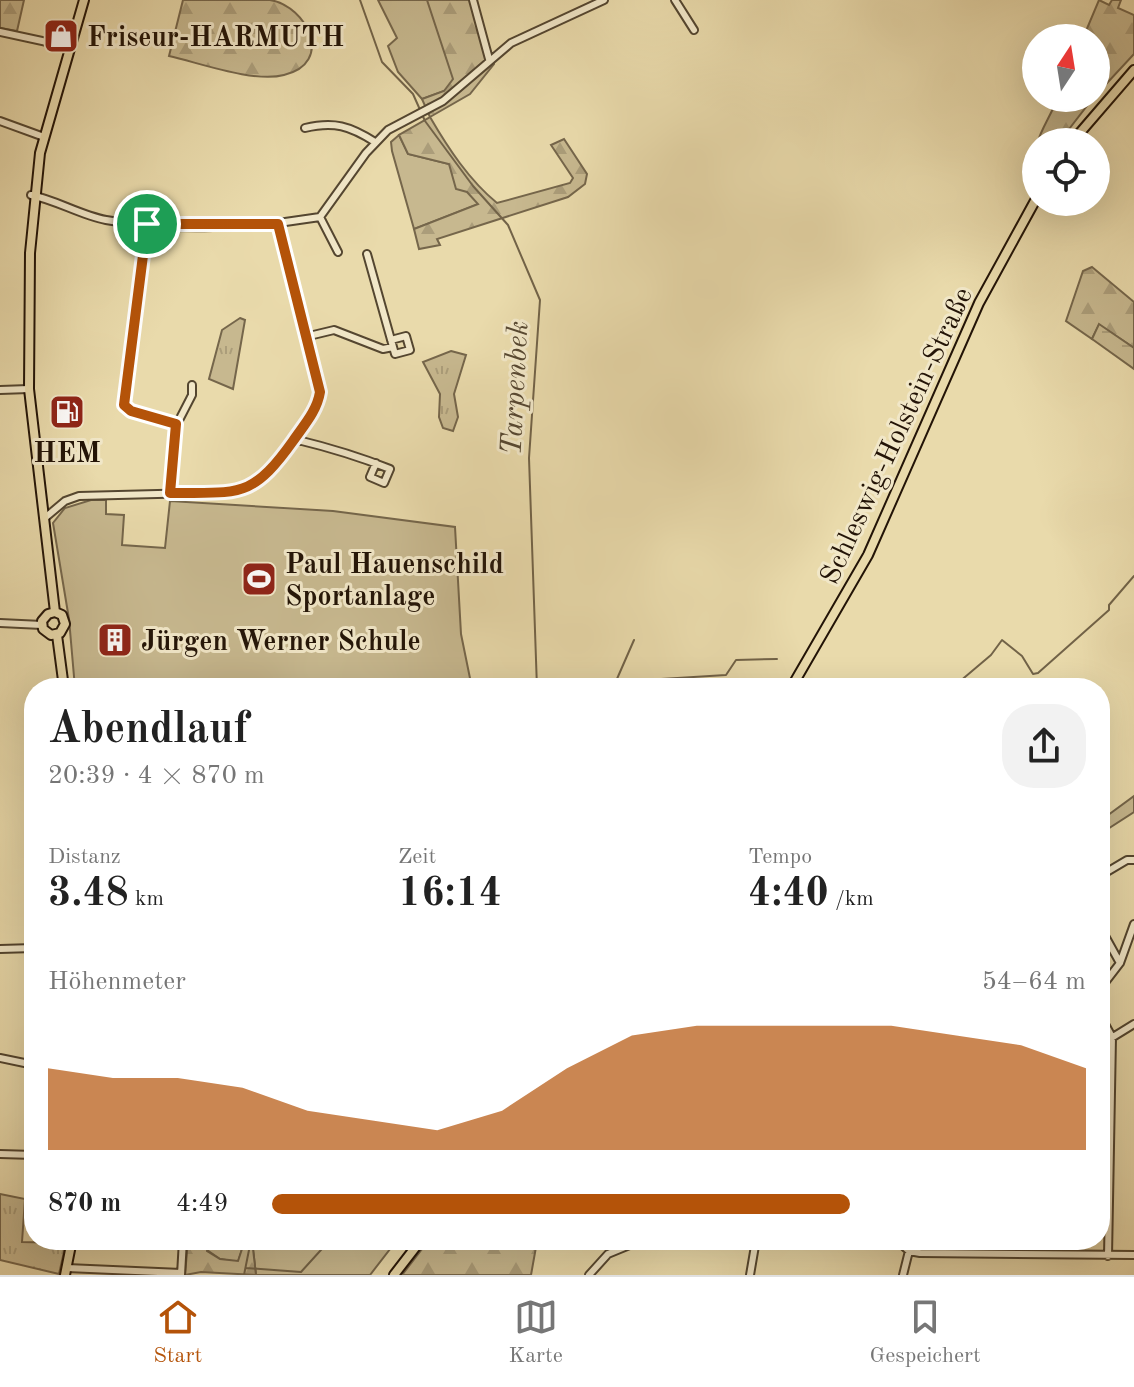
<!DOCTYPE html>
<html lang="de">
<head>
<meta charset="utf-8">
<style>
  body { margin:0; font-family:"Old Standard TT",serif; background:#f2f2f2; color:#222; height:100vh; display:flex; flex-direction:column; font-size:30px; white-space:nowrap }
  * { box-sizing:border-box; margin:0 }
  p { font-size:26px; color:#767676 }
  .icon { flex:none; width:44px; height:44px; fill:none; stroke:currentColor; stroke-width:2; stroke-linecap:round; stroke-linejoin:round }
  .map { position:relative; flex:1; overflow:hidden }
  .details { position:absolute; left:24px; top:678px; width:1086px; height:572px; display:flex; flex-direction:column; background:#fff; border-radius:32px; box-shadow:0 8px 32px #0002 }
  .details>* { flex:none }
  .needle { width:52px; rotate:12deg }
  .tools { position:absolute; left:1022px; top:24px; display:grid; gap:16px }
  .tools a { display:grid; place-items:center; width:88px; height:88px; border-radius:50%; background:#fff; box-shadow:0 8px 32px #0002; font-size:40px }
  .pin { position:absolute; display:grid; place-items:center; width:68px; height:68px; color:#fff; margin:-34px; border:4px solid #fff; border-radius:50%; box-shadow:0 2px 8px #0007 }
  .round { display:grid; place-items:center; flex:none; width:84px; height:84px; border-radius:32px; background:#f2f2f2 }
  .headline { display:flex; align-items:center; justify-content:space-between; height:136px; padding:0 24px }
  h1 { font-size:44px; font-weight:600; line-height:60px }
  .stats { display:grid; grid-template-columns:repeat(3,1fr); gap:12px; height:136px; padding:8px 24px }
  .stats div { display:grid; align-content:center }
  .stats b { font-size:40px; font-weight:600 }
  .stats small { font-size:22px; font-weight:400 }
  .stats p { font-size:22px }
  .chart { height:224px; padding:16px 24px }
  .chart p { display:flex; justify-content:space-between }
  .chart svg { width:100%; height:144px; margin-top:8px; fill:#b45309; opacity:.7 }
  ul { padding:0 24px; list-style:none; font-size:26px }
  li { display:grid; grid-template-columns:128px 96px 1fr; align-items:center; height:60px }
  li i { height:20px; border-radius:10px; background:#b45309 }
  .tabs { display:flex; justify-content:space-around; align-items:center; height:112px; border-top:2px solid #e0e0e0; background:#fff; font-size:22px; color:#767676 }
  .tabs a { display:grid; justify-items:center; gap:4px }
  .tabs .current { color:#b45309 }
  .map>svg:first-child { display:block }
  .green { fill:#c7b88f; stroke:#75664b; stroke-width:2 }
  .forest { fill:url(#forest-firs); stroke:#75664b; stroke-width:2 }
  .wetland { fill:url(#wetland-marsh); stroke:#75664b; stroke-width:2 }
  .park { fill:url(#park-tufts); stroke:#75664b; stroke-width:2 }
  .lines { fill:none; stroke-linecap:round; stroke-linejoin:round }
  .stream { stroke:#726348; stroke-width:2 }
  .minor-casing { stroke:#544630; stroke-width:10 }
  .major-casing { stroke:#231407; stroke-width:12 }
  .minor { stroke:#f1e7c8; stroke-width:6 }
  .major { stroke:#e9daab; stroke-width:8 }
  .route-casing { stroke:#fff; stroke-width:16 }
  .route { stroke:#b45309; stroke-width:10 }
  .labels { text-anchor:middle; stroke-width:6; stroke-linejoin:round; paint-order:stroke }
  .poi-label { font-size:28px; font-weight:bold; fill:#231407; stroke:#f1e7c8; text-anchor:start }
  .street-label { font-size:28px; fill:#231407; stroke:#f1e7c8 }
  .water-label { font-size:30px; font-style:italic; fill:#574832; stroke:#f1e7c8 }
</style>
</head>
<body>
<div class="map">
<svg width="1134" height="1275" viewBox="0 0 1134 1275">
  <defs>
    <pattern id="forest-firs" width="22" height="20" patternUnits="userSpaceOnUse" patternTransform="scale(2)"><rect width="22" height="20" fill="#c7b88f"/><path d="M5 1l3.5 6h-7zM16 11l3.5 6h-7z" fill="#ab9d7a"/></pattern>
    <pattern id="wetland-marsh" width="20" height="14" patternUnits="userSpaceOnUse" patternTransform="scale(2)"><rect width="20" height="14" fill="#c7b88f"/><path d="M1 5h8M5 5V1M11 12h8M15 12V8" fill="none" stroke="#ab9d7a"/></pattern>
    <pattern id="park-tufts" width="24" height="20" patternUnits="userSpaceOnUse" patternTransform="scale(2)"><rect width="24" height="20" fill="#c7b88f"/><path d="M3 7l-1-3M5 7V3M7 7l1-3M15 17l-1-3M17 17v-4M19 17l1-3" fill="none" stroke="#ab9d7a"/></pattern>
  </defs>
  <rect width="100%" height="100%" fill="#e9daab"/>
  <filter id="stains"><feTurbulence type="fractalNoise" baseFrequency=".0025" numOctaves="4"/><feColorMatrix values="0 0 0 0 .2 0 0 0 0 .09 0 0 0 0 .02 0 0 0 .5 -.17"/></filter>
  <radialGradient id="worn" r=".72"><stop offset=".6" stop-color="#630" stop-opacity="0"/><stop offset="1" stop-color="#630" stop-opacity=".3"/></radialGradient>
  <path class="green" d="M378,0H432L460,80L444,91L422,99L398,72L388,46L397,38Z
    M399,135L408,154L449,164L479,204L414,229L392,151L391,142Z
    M91,500H106V514L124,515L122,545L165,548L170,501L333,511L455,527L461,634L472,688H75L69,619L53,523L65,508Z
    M1134,796V812L1100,834V821Z
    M209,1240H245L238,1262L220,1259L207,1250Z
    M252,1240H397L370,1275H256Z"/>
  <path class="forest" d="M0,0H24L17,31L0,28Z
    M183,0C211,0 243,0 270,0C307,6 335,63 284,75C254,83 200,63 169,56Z
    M427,0H476L494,64L470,94L430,117C448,148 469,180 497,203L570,183L573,178L551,145L564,139L587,174L585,184L568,197L437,239L440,245L419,249L414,229L478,204L467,192L456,189L449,164L408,154L399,135L430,117L422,99L444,91L453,79Z
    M1099,0L1109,5L1112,0H1121L1118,8L1134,15V54L1096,95V38H1083Z
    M1058,98H1093L1059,142H1036L1034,176C1033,137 1043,132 1058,98Z
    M1092,267L1134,302V348L1099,325L1092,339L1066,321L1083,271Z
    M188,1240H209L207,1251L220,1259L238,1261L245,1240H252L256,1275L201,1272L185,1275Z
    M429,1240H505L536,1247L531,1275H402Z"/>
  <path class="wetland" d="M1099,324L1134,348V369L1092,339Z"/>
  <path class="park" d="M240,318L245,320L233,389L209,379L222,330Z
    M451,351L466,355L454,394L458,417L453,431L443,428L439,417L440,394L423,362Z
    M0,1194L25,1199L22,1242L66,1243L59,1274L0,1260Z"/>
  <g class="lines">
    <path class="stream" d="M360,0L382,62L413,94L425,121L473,186L508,225L540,300L529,458L537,688
      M613,688L634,640
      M657,688L661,679L726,675L736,660L777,659
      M952,688L991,655L1002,640L1022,656L1033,674L1038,673L1109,610V605L1134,576
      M246,1268L301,1272L330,1240
      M244,1275L251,1240"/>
    <defs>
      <path id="minor" d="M473,0L489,59
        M675,0L694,30
        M0,32L70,47
        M0,121L44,137
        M305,128C334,121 350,126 375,142
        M31,195C56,200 80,215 106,220C172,232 254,228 320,217L366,153L388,130L443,101L511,43L604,0
        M320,217L338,252
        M147,224L123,402L130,410L176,424
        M367,254L395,354L410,350L406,336L391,340
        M309,336L334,330L383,349L393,347
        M0,390L29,389
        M294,439C327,447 358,456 390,469L384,483L370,477L376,463
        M170,493L175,428L192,395V385
        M46,517L65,501L79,496L236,492C268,485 317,422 321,389L278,224
        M0,623L42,625
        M1100,876L1127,860H1134
        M1100,927L1120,963
        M0,949L34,948
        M1100,989L1120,963L1134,924
        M1100,1015L1112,1037L1108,1256
        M1100,1045L1134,1024
        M0,1058L34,1065
        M0,1154L34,1155
        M897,1240L909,1251L920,1253L1134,1255
        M67,1268L181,1273
        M181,1275L183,1240
        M589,1275L608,1254L642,1240
        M750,1275L756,1240
        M903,1275L909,1251"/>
      <path id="major" d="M1072,142L1134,70
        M55,612L48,614L42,621L43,629L51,635L60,633L65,624L62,615L55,612L29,389L30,253L40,153L84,0
        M57,635L64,688
        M791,688L868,555L979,303L1036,199
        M65,1275L72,1240
        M394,1275L421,1240"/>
    </defs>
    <use href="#minor" class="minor-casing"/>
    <use href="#major" class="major-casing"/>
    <use href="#minor" class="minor"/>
    <use href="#major" class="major"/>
  </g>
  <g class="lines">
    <defs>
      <path id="route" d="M147,224H278L320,392C317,411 304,425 293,441C251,500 239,492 170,493L176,424L131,411L124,405Z"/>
    </defs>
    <use href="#route" class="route-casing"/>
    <use href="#route" class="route"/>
  </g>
  <defs>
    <symbol id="shop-square" viewBox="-11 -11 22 22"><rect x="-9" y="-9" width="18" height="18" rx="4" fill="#8f2418" stroke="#f1e7c8"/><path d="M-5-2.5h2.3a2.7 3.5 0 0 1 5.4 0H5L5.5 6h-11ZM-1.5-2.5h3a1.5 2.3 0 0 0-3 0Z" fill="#fff"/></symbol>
    <symbol id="fuel-square" viewBox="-11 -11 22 22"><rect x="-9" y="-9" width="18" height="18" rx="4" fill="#8f2418" stroke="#f1e7c8"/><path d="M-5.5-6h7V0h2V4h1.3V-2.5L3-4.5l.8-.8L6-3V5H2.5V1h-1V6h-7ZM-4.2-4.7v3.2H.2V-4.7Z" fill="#fff"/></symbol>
    <symbol id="stadium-square" viewBox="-11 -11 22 22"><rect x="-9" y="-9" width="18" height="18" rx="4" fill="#8f2418" stroke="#f1e7c8"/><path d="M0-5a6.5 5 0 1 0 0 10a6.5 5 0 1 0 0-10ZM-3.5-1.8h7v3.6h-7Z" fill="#fff"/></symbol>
    <symbol id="building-square" viewBox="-11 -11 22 22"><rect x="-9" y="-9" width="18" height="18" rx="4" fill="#8f2418" stroke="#f1e7c8"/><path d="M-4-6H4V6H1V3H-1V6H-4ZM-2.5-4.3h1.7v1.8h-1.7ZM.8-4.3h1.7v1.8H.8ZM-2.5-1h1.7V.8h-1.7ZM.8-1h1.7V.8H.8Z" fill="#fff"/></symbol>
  </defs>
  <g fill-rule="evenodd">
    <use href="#shop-square" x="41" y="16" width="40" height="40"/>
    <use href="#fuel-square" x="47" y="392" width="40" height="40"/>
    <use href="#stadium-square" x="239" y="559" width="40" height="40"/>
    <use href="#building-square" x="95" y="620" width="40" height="40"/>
  </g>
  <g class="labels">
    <g class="poi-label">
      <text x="87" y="46">Friseur-HARMUTH</text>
      <text x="67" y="462" text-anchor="middle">HEM</text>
      <text x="285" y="573">Paul Hauenschild<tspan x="285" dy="32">Sportanlage</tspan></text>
      <text x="141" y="650">Jürgen Werner Schule</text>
    </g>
    <g class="street-label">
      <text transform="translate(895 435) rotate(-65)" y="10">Schleswig-Holstein-Straße</text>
    </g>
    <g class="water-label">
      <text transform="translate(514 388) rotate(-87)" y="10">Tarpenbek</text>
    </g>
  </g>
  <rect width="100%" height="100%" filter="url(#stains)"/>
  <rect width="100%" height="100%" fill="url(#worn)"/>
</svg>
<div class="tools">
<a><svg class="needle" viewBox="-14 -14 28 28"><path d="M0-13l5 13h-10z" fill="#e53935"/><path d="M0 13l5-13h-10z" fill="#767676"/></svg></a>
<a><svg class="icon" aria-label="locate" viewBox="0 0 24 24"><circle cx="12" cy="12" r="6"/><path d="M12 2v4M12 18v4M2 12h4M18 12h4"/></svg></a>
</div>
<div class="pin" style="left:147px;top:224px;background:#1e9e55"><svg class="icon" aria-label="arrive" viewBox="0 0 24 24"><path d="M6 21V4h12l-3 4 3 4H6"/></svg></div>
<section class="details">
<div class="headline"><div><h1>Abendlauf</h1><p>20:39 · 4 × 870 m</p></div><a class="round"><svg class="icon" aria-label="share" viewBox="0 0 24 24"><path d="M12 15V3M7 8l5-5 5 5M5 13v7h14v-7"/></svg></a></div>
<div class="stats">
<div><p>Distanz</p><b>3.48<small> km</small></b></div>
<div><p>Zeit</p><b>16:14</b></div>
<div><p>Tempo</p><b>4:40<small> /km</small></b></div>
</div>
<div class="chart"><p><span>Höhenmeter</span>54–64 m</p>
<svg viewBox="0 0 160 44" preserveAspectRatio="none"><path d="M0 44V19L10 22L20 22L30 25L40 32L50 35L60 38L70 32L80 19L90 9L100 6L110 6L120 6L130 6L140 9L150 12L160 19V44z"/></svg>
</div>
<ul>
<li><b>870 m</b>4:49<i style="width:71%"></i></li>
</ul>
</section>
</div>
<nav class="tabs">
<a class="current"><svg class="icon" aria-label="home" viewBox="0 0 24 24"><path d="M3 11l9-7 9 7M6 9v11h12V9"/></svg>Start</a>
<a><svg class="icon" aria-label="map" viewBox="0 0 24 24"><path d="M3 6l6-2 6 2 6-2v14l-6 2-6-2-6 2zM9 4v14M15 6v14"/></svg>Karte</a>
<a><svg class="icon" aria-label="saved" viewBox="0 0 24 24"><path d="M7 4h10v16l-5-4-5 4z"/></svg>Gespeichert</a>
</nav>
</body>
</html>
